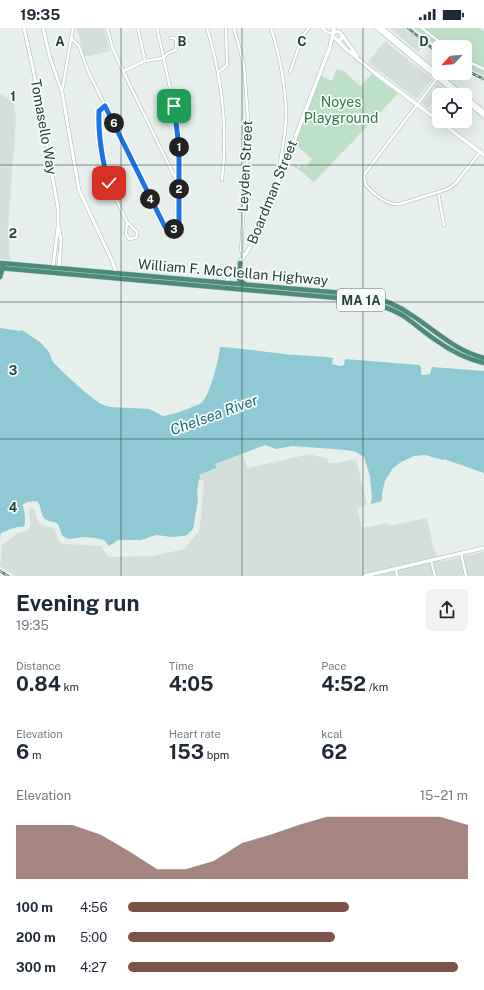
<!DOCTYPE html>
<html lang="en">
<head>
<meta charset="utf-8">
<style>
  body { margin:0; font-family:"Public Sans",sans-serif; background:#f2f2f3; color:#1f2937; height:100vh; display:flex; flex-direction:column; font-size:15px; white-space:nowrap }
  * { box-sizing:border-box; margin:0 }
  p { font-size:13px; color:#747a83 }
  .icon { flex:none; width:22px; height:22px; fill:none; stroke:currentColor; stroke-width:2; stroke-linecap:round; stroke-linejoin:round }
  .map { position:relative; height:548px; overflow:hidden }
  .panel { display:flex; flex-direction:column; background:#fff; flex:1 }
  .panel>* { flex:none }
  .needle { width:26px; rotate:244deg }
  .controls { position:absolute; left:432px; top:12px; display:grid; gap:8px }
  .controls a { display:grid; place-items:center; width:40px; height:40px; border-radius:6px; background:#fff; box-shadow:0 4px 16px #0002; font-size:20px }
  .pin { position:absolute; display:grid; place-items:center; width:34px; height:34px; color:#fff; margin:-17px; border-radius:8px; box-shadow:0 2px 6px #0006 }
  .km { position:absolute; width:20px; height:20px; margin:-10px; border-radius:50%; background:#222; color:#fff; font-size:11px; line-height:20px; text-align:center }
  .round { display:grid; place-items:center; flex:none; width:42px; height:42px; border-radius:6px; background:#f2f2f3 }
  .head { display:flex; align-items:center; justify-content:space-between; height:68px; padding:0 16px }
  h1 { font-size:22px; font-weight:700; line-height:30px }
  .metrics { display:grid; grid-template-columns:repeat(3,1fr); gap:6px; height:68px; padding:4px 16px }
  .metrics div { display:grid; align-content:center }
  .metrics b { font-size:20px; font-weight:700 }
  .metrics small { font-size:11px; font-weight:400 }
  .metrics p { font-size:11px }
  .chart { height:112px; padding:8px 16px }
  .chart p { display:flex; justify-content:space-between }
  .chart svg { width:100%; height:72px; margin-top:4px; fill:#7f5249; opacity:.7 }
  ul { padding:0 16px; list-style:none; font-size:13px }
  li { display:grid; grid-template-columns:64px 48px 1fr; align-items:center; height:30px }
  li i { height:10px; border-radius:5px; background:#7f5249 }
  .status { display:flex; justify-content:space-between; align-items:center; height:28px; padding:0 20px; background:#fff; direction:ltr }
  .status svg { height:11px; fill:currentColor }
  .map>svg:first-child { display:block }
  .built { fill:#d4dfda }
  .green { fill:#bfe0c8 }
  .water { fill:#8ec9d4 }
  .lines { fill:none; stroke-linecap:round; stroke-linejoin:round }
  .minor-casing { stroke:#a8b8b2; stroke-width:3.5 }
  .tertiary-casing { stroke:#a8b8b2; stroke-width:4 }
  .secondary-casing { stroke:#a4bbb3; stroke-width:4.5 }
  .trunk-casing { stroke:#c2cac8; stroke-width:5.5 }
  .minor { stroke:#fff; stroke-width:2.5 }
  .tertiary { stroke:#fff; stroke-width:3 }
  .secondary { stroke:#fff; stroke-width:3.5 }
  .trunk { stroke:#4c8a7c; stroke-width:4.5 }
  .rail-casing { stroke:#5f7d75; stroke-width:2.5 }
  .rail { stroke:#f7fbf9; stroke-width:1; stroke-dasharray:3; stroke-linecap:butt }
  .route-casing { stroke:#fff; stroke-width:8 }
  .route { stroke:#1a73e8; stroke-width:5 }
  .grid { fill:none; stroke:#24423a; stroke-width:1; stroke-opacity:0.55 }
  .labels { text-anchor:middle; stroke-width:3.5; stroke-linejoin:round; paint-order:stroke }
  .shield { fill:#f7fbf9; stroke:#637a73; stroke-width:1 }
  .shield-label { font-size:13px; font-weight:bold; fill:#24423a }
  .park-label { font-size:14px; fill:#2d7a4b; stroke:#f7fbf9 }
  .street-label { font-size:14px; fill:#24423a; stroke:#f7fbf9 }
  .water-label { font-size:15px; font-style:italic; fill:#1c6f80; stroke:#f7fbf9 }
  .grid-label { font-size:13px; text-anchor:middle; font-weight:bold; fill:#24423a; stroke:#f7fbf9; stroke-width:3.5; stroke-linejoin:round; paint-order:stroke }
</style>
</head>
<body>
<div class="status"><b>19:35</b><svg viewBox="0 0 49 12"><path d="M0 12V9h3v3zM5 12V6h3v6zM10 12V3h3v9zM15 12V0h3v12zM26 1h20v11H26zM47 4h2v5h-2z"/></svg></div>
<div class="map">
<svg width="484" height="548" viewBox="0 0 484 548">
  <rect width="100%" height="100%" fill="#e6efeb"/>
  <path class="built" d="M77,0H104L110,23L84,29Z
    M390,0H405L425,16L418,24Z
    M385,13L432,51L416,71L368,34Z
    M437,56L447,63L444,67H439V73L435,70L428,80L422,75Z
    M0,66L8,70L14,77L16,91L8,202L10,232L0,231Z
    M242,425L248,440L310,426L327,431L328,435H336L356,431L367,477L357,480L362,500L387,495L390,498L427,490L433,518L440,534L484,524V548H16L0,538L2,517L18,505L27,503L30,498L29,481L32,480L35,482L38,495L55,501L58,512L63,516L101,518L108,529L153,528L184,521L198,504L200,499L204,454L201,452L199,447L217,441L215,436Z"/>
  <path class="green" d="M414,0H478L484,3V48L465,39V19H439V21Z
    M337,41L345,44L360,58L372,46L398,66L314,154L293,137L294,136L299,140L302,136L306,139L312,131L295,116L321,48L332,53Z"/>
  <path class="water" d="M0,300L20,303L22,302L40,314L49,324L53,334L65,346L86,365L101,376L110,379L149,381L163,388C169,388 197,378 201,375C210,368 219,331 220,319C239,320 258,323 277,325C295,328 314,327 333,330L332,336L339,338L344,337L345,331L419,337L421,339V346L423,347L430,346L432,339L484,343V445L444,431L443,432L425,427L414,428L401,434L393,440L385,453L382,465V473L371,476L372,469L370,448L364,429L356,424L347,422L292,418L276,421L265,417L215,436L217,440L199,447L201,452L199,451L197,463L198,472L193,501L187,507L183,508L172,509L156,507L141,512H118L109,518L104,512L95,510L83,509L70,511L66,510L62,507L58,496C54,493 49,494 45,491C40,487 42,478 37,473L27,474L22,477C25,481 26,494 24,499C16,498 10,502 1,505L0,509Z"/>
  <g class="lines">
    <defs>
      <path id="minor" d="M107,0L113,21L122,41L178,156
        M138,0L145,33
        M207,0C222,50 228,101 222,152
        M234,0L244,37L249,105L241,222L244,229
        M271,0C281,33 289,69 285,103C283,121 279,138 276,155
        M322,0L327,4L333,6
        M422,0L446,19
        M72,11L79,18L88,43L163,196L166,201C172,203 177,201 179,195V126L178,104L174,78L157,0
        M465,32L484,41
        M123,43L145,33L163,30L168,25L176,22V12L174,10H170
        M219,44L227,37L226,0
        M290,44L303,7L309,0
        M438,49L366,144L364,147L365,156C373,165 387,178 400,176L448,161L456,155L480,124
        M62,63L73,0
        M105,78L99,83V92L106,145L113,165L127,194
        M438,164L444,197
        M127,194L137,204V208L135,210L129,211L126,206Z
        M461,525L466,548
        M431,532L435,548
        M396,541L397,548"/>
      <path id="tertiary" d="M24,0L33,41L58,180V199L53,239
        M43,0L50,30L62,64L79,162L113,235L116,245
        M59,200L61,213L59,240"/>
      <path id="secondary" d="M377,0L458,67
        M382,0L463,67
        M342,7L357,28
        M333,8C342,21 347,0 333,4
        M337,12L346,21L375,45L484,127
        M465,68L484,84
        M465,72L484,88
        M225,255L247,224L261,199L330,19L334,0
        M364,548L484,520"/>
      <path id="trunk" d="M0,235L365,267C383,271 399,278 413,288C437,304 456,323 484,330
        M240,235L238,248L240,253L245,256
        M0,240L361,272C376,275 389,280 402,287C414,295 425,305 437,313C451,323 467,331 484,335
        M0,249L3,239"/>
    </defs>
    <use href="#minor" class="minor-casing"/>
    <use href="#tertiary" class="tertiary-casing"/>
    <use href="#secondary" class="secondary-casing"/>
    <use href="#trunk" class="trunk-casing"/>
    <use href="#minor" class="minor"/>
    <use href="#tertiary" class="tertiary"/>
    <use href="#secondary" class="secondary"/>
    <use href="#trunk" class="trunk"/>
    <defs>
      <path id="rail" d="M408,0L439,26
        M465,42L484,51
        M0,543L8,548"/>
    </defs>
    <use href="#rail" class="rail-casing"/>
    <use href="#rail" class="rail"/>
  </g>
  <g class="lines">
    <defs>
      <path id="route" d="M109,155C102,134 98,104 99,83L105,78L165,199L170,202L177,199L179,195V119L174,78"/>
    </defs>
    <use href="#route" class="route-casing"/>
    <use href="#route" class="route"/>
  </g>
  <path class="grid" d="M121,0V548M242,0V548M363,0V548M0,137H484M0,274H484M0,411H484"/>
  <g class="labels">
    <rect class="shield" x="337" y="261" width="48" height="22" rx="3"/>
    <g class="shield-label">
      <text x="361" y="277">MA 1A</text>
    </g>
    <g class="park-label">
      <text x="341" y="79">Noyes<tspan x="341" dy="16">Playground</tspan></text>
    </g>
    <g class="street-label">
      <text transform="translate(44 99) rotate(80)" y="5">Tomasello Way</text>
      <text transform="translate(245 138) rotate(-87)" y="5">Leyden Street</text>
      <text transform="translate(272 164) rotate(-68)" y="5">Boardman Street</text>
      <text transform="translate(233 244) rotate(5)" y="5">William F. McClellan Highway</text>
    </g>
    <g class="water-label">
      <text transform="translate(214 387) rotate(-20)" y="5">Chelsea River</text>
    </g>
  </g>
  <g class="grid-label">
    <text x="60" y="18">A</text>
    <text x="182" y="18">B</text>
    <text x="302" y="18">C</text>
    <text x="424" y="18">D</text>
    <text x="13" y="73">1</text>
    <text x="13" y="210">2</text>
    <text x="13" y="347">3</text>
    <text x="13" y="484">4</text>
  </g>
</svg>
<div class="controls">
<a><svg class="needle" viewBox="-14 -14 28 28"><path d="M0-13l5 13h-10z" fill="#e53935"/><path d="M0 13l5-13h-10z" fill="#747a83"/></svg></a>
<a><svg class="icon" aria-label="locate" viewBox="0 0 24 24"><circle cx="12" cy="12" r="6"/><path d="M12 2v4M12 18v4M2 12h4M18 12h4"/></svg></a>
</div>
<div class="pin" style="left:174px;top:78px;background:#1e9e55"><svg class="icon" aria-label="arrive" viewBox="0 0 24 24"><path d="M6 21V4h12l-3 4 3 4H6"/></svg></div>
<div class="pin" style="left:109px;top:155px;background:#d93025"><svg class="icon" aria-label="check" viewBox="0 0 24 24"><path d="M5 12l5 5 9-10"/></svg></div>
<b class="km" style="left:179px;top:119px">1</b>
<b class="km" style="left:179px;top:161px">2</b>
<b class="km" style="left:174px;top:201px">3</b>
<b class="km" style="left:150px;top:171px">4</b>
<b class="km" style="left:114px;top:95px">6</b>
</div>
<section class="panel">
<div class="head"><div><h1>Evening run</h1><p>19:35</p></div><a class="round"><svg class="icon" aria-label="share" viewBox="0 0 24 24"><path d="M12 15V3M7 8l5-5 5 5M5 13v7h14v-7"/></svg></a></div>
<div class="metrics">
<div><p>Distance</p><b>0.84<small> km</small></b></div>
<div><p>Time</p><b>4:05</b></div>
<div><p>Pace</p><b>4:52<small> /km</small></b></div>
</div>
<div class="metrics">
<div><p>Elevation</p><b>6<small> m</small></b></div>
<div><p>Heart rate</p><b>153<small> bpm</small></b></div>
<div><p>kcal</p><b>62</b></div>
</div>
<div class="chart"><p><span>Elevation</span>15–21 m</p>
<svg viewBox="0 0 160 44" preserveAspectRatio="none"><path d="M0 44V11L10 11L20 11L30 17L40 27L50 38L60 38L70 33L80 22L90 17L100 11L110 6L120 6L130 6L140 6L150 6L160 11V44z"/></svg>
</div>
<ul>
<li><b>100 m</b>4:56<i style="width:65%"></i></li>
<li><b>200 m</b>5:00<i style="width:61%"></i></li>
<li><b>300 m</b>4:27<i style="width:97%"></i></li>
</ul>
</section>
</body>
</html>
